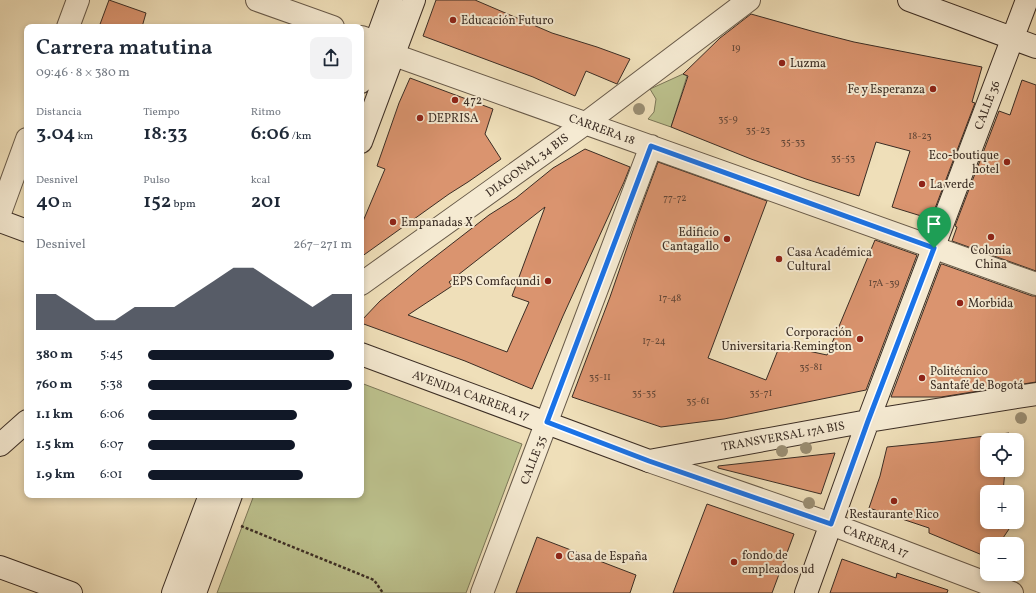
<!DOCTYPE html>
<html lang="es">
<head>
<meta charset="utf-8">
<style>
  body { margin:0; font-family:Vollkorn,serif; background:#f2f2f3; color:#1f2937; height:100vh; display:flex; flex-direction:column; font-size:15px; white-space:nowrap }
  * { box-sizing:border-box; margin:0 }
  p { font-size:13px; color:#747a83 }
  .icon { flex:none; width:22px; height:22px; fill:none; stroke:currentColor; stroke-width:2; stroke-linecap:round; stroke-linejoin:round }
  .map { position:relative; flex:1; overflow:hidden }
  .side { position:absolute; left:24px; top:24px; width:340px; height:474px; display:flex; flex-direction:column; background:#fff; border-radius:8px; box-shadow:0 2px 6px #0003 }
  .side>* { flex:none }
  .tools { position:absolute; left:980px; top:433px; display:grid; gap:8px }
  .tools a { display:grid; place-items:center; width:44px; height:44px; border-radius:8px; background:#fff; box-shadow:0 2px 6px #0003; font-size:20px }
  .pin { position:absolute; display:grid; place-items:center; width:34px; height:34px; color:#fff; margin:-41px -17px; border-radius:50% 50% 50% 0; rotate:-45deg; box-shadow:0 0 4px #0007 }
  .pin .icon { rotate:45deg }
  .round { display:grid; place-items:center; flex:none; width:42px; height:42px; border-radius:8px; background:#f2f2f3 }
  .summary { display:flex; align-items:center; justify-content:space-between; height:68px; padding:0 12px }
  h1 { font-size:22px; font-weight:600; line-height:30px }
  .metrics { display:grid; grid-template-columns:repeat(3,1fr); gap:6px; height:68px; padding:4px 12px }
  .metrics div { display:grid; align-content:center }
  .metrics b { font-size:20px; font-weight:600 }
  .metrics small { font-size:11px; font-weight:400 }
  .metrics p { font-size:11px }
  .chart { height:112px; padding:8px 12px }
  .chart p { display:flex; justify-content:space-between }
  .chart svg { width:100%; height:72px; margin-top:4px; fill:#111827; opacity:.7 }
  ul { padding:0 12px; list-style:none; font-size:13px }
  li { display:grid; grid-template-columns:64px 48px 1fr; align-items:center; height:30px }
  li i { height:10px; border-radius:5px; background:#111827 }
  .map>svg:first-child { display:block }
  .green { fill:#bcc18d; stroke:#7c7758 }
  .building { fill:#da946f; stroke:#3b2d24; fill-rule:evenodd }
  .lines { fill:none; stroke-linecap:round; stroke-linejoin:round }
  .street-casing { stroke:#685a49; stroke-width:24 }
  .secondary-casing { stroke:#3b2d24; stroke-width:24 }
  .path { stroke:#3b2d24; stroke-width:2.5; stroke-dasharray:3 2; stroke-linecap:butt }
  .street { stroke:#f5ead2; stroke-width:22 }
  .secondary { stroke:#f5ead2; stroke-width:22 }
  .tree { fill:#9a8e73 }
  .route-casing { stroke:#fff; stroke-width:8 }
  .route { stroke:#1a73e8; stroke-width:5 }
  .poi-dot { fill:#8f2418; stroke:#f5ead2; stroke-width:1.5 }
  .labels { text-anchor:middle; stroke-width:4; stroke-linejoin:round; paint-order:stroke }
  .number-label { font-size:10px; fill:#634737 }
  .poi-label { font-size:12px; fill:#3b2d24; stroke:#f5ead2; text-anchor:start }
  .street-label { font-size:12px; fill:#3b2d24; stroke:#f5ead2 }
</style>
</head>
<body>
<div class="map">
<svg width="1036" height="593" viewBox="0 0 1036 593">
  <rect width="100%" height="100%" fill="#efdfb9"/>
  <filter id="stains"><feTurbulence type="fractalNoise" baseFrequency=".005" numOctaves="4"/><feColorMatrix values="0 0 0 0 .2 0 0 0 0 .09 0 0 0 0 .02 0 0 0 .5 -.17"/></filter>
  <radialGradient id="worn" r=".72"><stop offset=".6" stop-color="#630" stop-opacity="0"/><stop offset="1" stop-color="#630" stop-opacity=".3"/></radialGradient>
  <path class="green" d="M683,74L687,76L671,127L648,119L654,112L656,99L650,89Z
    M361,383L522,444L466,593H217L254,495H361Z"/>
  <path class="building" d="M109,0L146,13L142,27H99Z
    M436,0H475L552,33L597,47L630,59L617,84L586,71L575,96L533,77L423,36Z
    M751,14L815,32L854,42L982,67L972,102L975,103L931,219L892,207L910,151L876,142L859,196L806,179L751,159L671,127L688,76L683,74L720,38Z
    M410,78L493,109L485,134L501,159L468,182L449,194L361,257V226L385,169L377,166L399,103Z
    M1022,80L1036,85V271L952,241L957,227L955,226L999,111L1010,115Z
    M585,149L630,167L624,182L563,316L532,389L465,361L361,323V321L380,301L406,280L418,270L489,215L516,198L553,168ZM545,207L512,296L529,302L507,352L408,315L452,286L449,282Z
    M658,162L767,201L708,358L766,380L780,345L827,355L875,240L917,255L866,390L724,419L661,427L572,397L610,297L638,216Z
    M941,264H942L1032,296H1036V382L941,397H891Z
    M1009,433L1008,440H987V470H1005L1003,492H987V522H1009V529L999,544H987V557L929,533V528L869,508L880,476L887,447L937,442Z
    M835,453L821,494L718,468V466Z
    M707,504L794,534L772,593H673Z
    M537,537L636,575L630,593H516Z
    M842,559L896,578L897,573L948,590L947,593H830Z"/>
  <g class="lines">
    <defs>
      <path id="street" d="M257,0L333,27
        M68,27L78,0
        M361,37L376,42
        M394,55L1036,284
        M0,213L27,139
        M361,284L586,123L749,0
        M649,461L831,524L1012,593
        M482,593L651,146"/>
      <path id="secondary" d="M909,0L1036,47
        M361,82L391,0
        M361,142L414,0
        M0,221L27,231
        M361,354L649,461L868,421L1036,394
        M0,445L27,421
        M0,567L71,593
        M173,593L210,495
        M195,593L231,495
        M806,593L868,421L1027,0"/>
    </defs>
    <use href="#street" class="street-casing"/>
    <use href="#secondary" class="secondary-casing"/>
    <path class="path" d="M241,526L374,580L383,593"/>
    <use href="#street" class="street"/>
    <use href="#secondary" class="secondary"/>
  </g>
  <g class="tree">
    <circle cx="639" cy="109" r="6"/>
    <circle cx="1021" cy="418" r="6"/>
    <circle cx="806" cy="448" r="6"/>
    <circle cx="782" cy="451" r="6"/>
    <circle cx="809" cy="503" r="6"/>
  </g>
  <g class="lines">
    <defs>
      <path id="route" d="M651,146L934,248L868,421L831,524L649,461L547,422Z"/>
    </defs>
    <use href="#route" class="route-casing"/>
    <use href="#route" class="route"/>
  </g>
  <g class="poi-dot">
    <circle cx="453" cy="20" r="4"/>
    <circle cx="782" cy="63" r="4"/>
    <circle cx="933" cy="89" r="4"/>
    <circle cx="455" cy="100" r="4"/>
    <circle cx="420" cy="118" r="4"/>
    <circle cx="1007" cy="162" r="4"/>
    <circle cx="922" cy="184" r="4"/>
    <circle cx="393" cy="222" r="4"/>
    <circle cx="991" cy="237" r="4"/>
    <circle cx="727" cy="239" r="4"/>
    <circle cx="779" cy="259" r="4"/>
    <circle cx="548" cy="281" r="4"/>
    <circle cx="960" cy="303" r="4"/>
    <circle cx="860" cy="339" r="4"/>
    <circle cx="922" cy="378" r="4"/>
    <circle cx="894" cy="501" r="4"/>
    <circle cx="559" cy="556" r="4"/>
    <circle cx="734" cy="562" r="4"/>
  </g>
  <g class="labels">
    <g class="number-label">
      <text x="736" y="51">19</text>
      <text x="728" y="122">35-9</text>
      <text x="758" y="133">35-23</text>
      <text x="920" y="139">18-23</text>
      <text x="793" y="145">35-33</text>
      <text x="843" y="161">35-53</text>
      <text x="675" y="201">77-72</text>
      <text x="884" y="286">17A -39</text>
      <text x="670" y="301">17-48</text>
      <text x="654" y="344">17-24</text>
      <text x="811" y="370">35-81</text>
      <text x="600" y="380">35-11</text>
      <text x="644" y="396">35-35</text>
      <text x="761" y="396">35-71</text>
      <text x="698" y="404">35-61</text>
    </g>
    <g class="poi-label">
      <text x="461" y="24">Educación Futuro</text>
      <text x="790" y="67">Luzma</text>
      <text x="925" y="93" text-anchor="end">Fe y Esperanza</text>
      <text x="463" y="104">472</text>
      <text x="428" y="122">DEPRISA</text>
      <text x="999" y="159" text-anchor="end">Eco-boutique<tspan x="999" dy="14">hotel</tspan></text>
      <text x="930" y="188">La verde</text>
      <text x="401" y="226">Empanadas X</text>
      <text x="719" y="236" text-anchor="end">Edificio<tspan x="719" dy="14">Cantagallo</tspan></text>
      <text x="991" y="254" text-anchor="middle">Colonia<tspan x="991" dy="14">China</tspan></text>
      <text x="787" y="256">Casa Académica<tspan x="787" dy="14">Cultural</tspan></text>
      <text x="540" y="285" text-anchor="end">EPS Comfacundi</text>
      <text x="968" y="307">Morbida</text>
      <text x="852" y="336" text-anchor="end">Corporación<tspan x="852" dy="14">Universitaria Remington</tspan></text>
      <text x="930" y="375">Politécnico<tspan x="930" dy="14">Santafé de Bogotá</tspan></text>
      <text x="894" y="518" text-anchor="middle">Restaurante Rico</text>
      <text x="742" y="559">fondo de<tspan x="742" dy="14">empleados ud</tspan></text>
      <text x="567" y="560">Casa de España</text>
    </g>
    <g class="street-label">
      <text transform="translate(987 105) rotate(-69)" y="4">CALLE 36</text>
      <text transform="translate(602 129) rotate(20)" y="4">CARRERA 18</text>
      <text transform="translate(527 165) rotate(-36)" y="4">DIAGONAL 34 BIS</text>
      <text transform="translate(471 395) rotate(20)" y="4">AVENIDA CARRERA 17</text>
      <text transform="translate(783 436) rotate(-10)" y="4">TRANSVERSAL 17A BIS</text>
      <text transform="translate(533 460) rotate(-69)" y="4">CALLE 35</text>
      <text transform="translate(876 541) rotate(21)" y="4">CARRERA 17</text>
    </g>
  </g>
  <rect width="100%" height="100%" filter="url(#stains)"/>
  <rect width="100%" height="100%" fill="url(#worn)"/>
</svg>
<div class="tools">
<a><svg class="icon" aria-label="locate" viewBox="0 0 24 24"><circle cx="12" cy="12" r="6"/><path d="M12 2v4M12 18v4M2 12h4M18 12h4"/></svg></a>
<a>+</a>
<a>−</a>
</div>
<div class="pin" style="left:934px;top:248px;background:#1e9e55"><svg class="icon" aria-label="arrive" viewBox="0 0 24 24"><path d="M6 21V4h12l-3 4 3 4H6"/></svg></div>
<section class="side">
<div class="summary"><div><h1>Carrera matutina</h1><p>09:46 · 8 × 380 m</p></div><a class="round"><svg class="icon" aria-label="share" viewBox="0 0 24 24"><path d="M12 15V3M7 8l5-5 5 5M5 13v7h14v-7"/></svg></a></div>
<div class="metrics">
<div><p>Distancia</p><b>3.04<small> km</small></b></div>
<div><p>Tiempo</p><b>18:33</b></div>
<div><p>Ritmo</p><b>6:06<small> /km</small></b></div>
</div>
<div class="metrics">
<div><p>Desnivel</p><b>40<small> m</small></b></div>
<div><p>Pulso</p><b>152<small> bpm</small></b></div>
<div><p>kcal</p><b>201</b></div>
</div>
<div class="chart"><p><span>Desnivel</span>267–271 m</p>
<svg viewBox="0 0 160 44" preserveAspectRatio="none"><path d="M0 44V22L10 22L20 30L30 38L40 38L50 30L60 30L70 30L80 22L90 14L100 6L110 6L120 14L130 22L140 30L150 22L160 22V44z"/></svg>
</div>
<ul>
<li><b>380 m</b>5:45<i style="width:91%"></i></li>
<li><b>760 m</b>5:38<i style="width:100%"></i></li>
<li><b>1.1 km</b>6:06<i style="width:73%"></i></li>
<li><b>1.5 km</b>6:07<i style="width:72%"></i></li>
<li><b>1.9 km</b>6:01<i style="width:76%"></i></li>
</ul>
</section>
</div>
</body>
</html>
